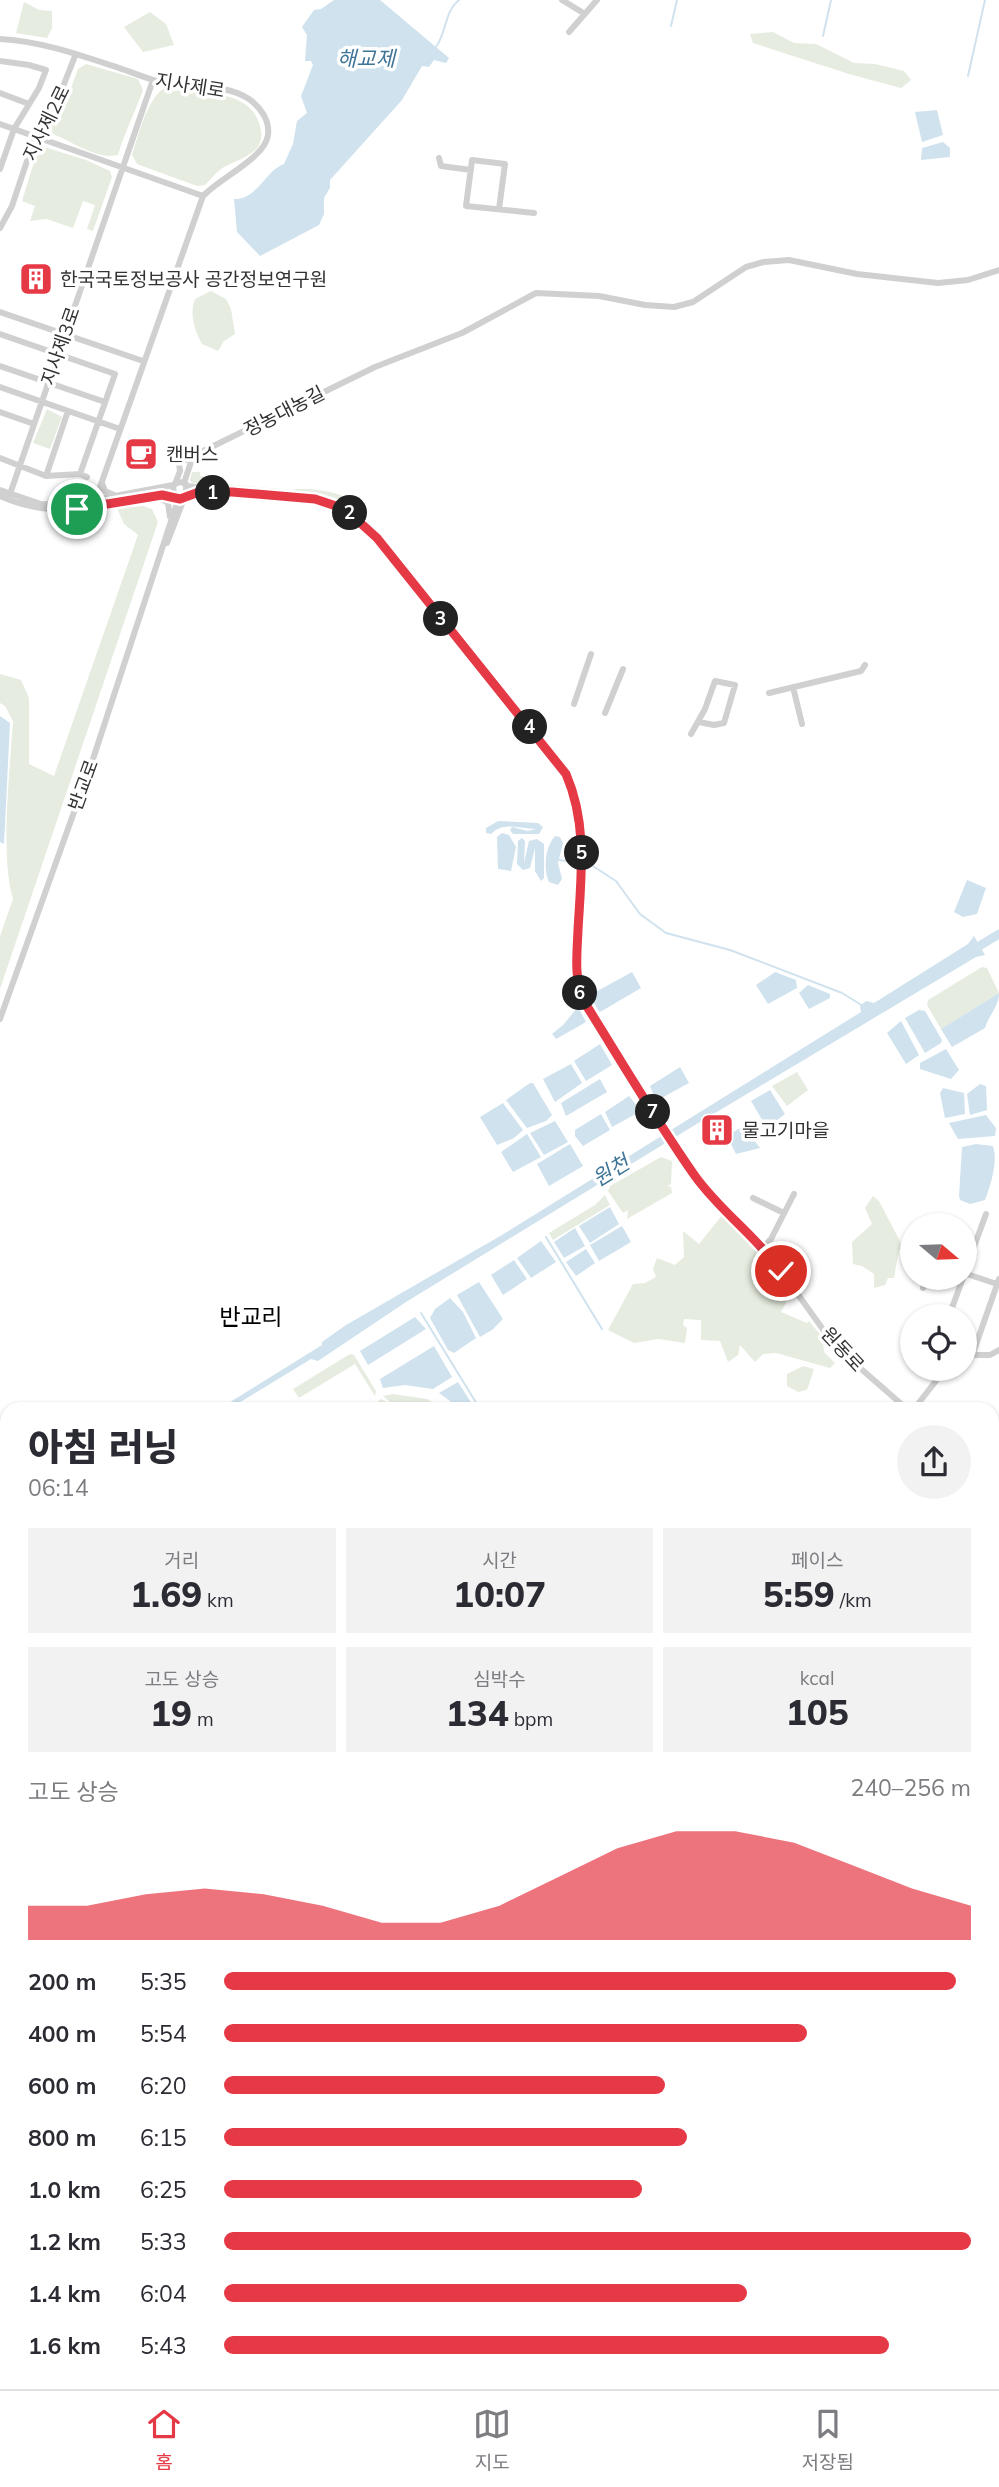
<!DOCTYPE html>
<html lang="ko">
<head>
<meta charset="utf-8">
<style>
  body { margin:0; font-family:Mulish,"Noto Sans KR",sans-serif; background:#f2f2f3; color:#2b2b33; height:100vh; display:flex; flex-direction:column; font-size:26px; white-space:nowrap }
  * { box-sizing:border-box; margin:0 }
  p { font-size:23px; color:#7c7c81 }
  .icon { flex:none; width:38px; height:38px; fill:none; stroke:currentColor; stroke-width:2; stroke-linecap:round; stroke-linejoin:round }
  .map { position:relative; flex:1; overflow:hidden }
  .side { position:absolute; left:0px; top:1402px; width:999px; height:989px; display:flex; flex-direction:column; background:#fff; border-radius:21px 21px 0 0; box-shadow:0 2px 5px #0004 }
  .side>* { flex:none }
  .needle { width:46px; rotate:109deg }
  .fabs { position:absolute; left:900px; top:1213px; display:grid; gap:14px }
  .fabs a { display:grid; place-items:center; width:77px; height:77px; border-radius:50%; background:#fff; box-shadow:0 2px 5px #0004; font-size:35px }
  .pin { position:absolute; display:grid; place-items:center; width:60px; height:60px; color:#fff; margin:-30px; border:4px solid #fff; border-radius:50%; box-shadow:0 2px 7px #0007 }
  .km { position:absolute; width:35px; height:35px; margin:-18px; border-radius:50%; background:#222; color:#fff; font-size:19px; line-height:35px; text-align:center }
  .round { display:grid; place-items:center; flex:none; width:74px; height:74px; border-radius:37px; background:#f2f2f3 }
  .headline { display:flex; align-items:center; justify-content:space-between; height:119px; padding:0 28px }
  h1 { font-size:38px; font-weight:800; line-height:52px }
  .stats { display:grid; grid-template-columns:repeat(3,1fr); gap:10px; height:119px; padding:7px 28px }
  .stats div { display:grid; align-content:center; border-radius:0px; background:#f2f2f3; text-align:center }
  .stats b { font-size:35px; font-weight:800 }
  .stats small { font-size:19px; font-weight:400 }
  .stats p { font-size:19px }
  .chart { height:196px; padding:14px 28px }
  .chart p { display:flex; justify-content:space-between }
  .chart svg { width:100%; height:126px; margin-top:7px; fill:#e63946; opacity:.7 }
  ul { padding:0 28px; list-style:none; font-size:23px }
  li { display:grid; grid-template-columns:112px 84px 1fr; align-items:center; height:52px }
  li i { height:18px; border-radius:9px; background:#e63946 }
  .menu { display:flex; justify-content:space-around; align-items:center; height:98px; border-top:2px solid #e1e1e2; background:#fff; font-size:19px; color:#7c7c81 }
  .menu a { display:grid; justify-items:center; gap:4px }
  .menu .on { color:#e63946 }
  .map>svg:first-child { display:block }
  .green { fill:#e6ecdf }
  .water { fill:#cfe2ee }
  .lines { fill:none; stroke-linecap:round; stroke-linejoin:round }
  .stream { stroke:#cfe2ee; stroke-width:2 }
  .river { stroke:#cfe2ee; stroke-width:9 }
  .minor { stroke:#d0d0d0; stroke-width:6 }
  .highway { stroke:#9a9a9a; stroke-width:10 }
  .route-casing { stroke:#fff; stroke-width:14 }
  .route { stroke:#e63946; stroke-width:9 }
  .labels { text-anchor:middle; stroke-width:7; stroke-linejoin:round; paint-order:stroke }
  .street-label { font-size:19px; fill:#333; stroke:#fff }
  .poi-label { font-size:19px; fill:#333; stroke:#fff; text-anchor:start }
  .water-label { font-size:21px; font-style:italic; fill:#3f7597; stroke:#fff }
  .quarter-label { font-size:23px; fill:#000; stroke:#fff }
</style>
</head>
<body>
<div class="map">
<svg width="999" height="2389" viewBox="0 0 999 2389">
  <rect width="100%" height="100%" fill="#fff"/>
  <path class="green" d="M24,2L39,10L52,11V28L47,38L16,33Z
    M150,12L166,24L174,45L143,52L124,27Z
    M773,32L794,43L816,44L854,63L875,64L904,71L911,80L901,88L849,74L753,43L750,34Z
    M86,64L138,79L143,90C135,112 124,134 118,155C96,160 72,141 53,134L49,128L67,99L78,69Z
    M163,89C193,95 247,86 259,123C262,131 263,140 257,148C248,158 235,161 224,167C217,171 211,179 205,185L197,186L137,164L132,155C138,136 147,100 163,89Z
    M44,147L86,160L110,171L112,177L93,231L87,229L95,205L83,201L73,228L47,219L30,221L35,206L22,201L38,149Z
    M211,291L226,299L231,309L235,334L224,341L218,351L202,344C195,331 189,314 195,299Z
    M47,409L62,417L50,449L33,443Z
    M192,472H200V476L211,478L214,481L222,480L223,484L292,490C303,487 337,491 346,498L341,502L317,494L192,483L190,480Z
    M143,506L152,509L158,522L0,989V936L13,899C0,856 10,769 13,721L5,706L0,703V674L21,680L29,698V764L54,776L138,535L124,524L117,508Z
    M982,967L987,968L999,993L941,1029L927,1005L928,1000Z
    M797,1072L808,1090L787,1106L772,1086Z
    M661,1157L672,1161L671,1184L667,1186L671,1187L672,1193L627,1219L628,1210L623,1213L608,1191L610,1186Z
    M605,1195L610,1205L553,1240L549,1233L595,1205Z
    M873,1196L879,1201L904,1249L899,1250L894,1278H888L885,1285L874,1288V1274L862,1266L853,1264L852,1242L872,1224L865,1208Z
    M723,1214C750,1241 770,1260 791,1293L781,1312L807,1323L809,1321L823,1338L824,1352L835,1363L830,1368L776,1353L763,1354L755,1362L740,1345L738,1355L728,1362L720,1341L701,1340V1320L684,1319L683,1325L687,1328L685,1343L658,1339L634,1343L608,1330L633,1284L645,1283L656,1277L653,1269L657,1258L675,1265L684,1257L683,1231L699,1244Z
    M350,1354L354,1355L376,1391L375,1396L355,1364L299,1398L293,1389Z
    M803,1366L814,1369L807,1390L798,1392L787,1386V1374Z
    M393,1394L427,1399L444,1409H370L381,1399L397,1408L383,1396Z
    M992,1530L995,1532L999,1530V1621H992Z
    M992,1777L999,1779V1950L992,1953V1842L996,1839L998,1828L992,1823Z
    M539,2384H660L656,2389H541Z"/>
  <path class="water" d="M334,0H380L449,58L446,63L434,60L429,67L422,66L402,100L330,180V188L324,198V214L319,225L260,256L237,232L234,199C257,200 266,170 284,164L293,144L297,121L307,113L301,96L313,65L311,61H305L307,35L302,27L314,10L321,9Z
    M937,110L943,135L922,142L915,112Z
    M943,142L950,148V157L921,160L922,148Z
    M0,716L10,723L4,844L0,842Z
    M498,821L538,823L543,827L539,834H513L510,830L512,827L528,831L536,829C521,829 504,821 491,834L486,833V828Z
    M502,833L509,835L516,847L511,871L498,869L497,837Z
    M555,836L560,837L563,843L558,863L562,879L558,885L549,882C543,869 545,847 555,836Z
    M522,838L525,841L524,863L529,841L537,839L544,844V878L541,881L535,871V848L530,868L523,870L517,864L518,841Z
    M967,880L986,888L977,914L963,917L954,912Z
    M974,936L985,955L976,957L695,1125L406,1302L318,1361L311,1359L229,1409H219L322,1345V1342L346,1325L502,1235L861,1012L860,1006L866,1001L874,1003L968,944Z
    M632,972L641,988L600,1012L598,1010L590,995Z
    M775,972L796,980L797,988L768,1004L756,985Z
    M808,985L830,994V998L809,1009L799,993Z
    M999,993C999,1006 989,1015 985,1028L952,1047L941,1029Z
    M578,1007L586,1022L556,1039L552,1034L563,1025Z
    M919,1010L925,1011L942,1040L941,1043L925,1053L905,1018Z
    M901,1021L919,1055L906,1064L887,1033Z
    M600,1044L612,1065L586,1081L574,1061Z
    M946,1049L959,1070L951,1079L920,1069V1063Z
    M571,1064L582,1083L555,1102L543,1079Z
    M680,1067L689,1083L656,1101L650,1086Z
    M600,1079L607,1092L566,1116L561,1103Z
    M530,1083H533L552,1115L546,1121L527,1128L506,1100Z
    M980,1084L986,1086L987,1110L970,1115L967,1094Z
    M943,1088L964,1093L965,1114L945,1118L940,1093Z
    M770,1090L785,1114L767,1128L751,1101Z
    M629,1096L641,1111L612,1127L605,1112Z
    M503,1103L523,1130L514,1138L497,1145L480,1117Z
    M601,1114L610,1130L583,1146L575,1136V1130Z
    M986,1115L996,1128L995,1136L958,1139L949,1123Z
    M555,1121L568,1142L544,1155L530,1133Z
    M743,1126L760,1148L736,1154L727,1136Z
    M527,1134L541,1157L513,1172L501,1152Z
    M570,1144L583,1166L549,1186L537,1164Z
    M976,1144L993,1146C998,1161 991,1185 985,1200L970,1204L960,1200L959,1196L962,1147Z
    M610,1207L619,1224L590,1243L579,1226Z
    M622,1226L631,1242L599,1261L590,1245Z
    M575,1228L585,1246L564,1258L554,1242Z
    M541,1241L556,1262L531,1278L517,1258Z
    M586,1249L595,1263L576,1276L566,1262Z
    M514,1260L527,1279L503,1295L491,1275Z
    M479,1282L503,1319L492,1330L480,1337L457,1295Z
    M450,1298L463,1312L476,1338L454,1353L448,1350L430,1318L435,1309Z
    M415,1317L426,1329L368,1365L360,1351Z
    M434,1346L452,1377L433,1389L405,1385L383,1388L380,1379Z
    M458,1382L472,1404L468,1409H453L450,1401L439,1393Z
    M7,1867V2059L0,2071V1872Z"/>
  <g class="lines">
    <path class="stream" d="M671,26L677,0
      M823,36L831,0
      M436,47C447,32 444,12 459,0
      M968,76L985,0
      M559,860L567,861
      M588,863L616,881L640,914L666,933L730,950L842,993L863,1006
      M546,1237L602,1329
      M421,1313L480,1409"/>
    <path class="river" d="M971,951L999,934"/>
    <path class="minor" d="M562,0L585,14
      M569,32L597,0
      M0,39C42,41 85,57 125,70C141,76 159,83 176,86C202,89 225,84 249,99C260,107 270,120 268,135C265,158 221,177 203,196L95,501
      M0,61L29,65L46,70L39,88L14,129L0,169
      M0,93L29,104
      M0,124L203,196
      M439,158L441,166L471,170
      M499,209L505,164L472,160L466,206L534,213
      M0,228L12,206L35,137L57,102L75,56
      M0,312L143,361
      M0,334L115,374L80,474
      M0,366L105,402
      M0,387L120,429
      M0,412L34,424
      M0,458L46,476L68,411
      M46,476L80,474L87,477
      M102,483L105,491L118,497
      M184,483L193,456
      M175,484L180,471L179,463L193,456L375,367L462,333L536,293L599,296L645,305L674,307L693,302L746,267L764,262L789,260L857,274L938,283L968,280L999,270
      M186,486L315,499L330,503L345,509L377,538L548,749C594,813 582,857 578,930C577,954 574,977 583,1000L695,1177L774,1261L827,1335L844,1354L907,1409
      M0,490L41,504L68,505L173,485
      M10,494L153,80
      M0,496C50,518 82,508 133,500C150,498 164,493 180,499L186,493V484L180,482L173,485L174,496
      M158,497L168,503L170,517
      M167,543L185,496
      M793,687L802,724
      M769,693L861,671L865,665
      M574,704L591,654
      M605,713L623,669
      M691,734L705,709L715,681L735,685L724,723L714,725L699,722
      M0,1019L93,759L177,503L175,497
      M753,1198L784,1213
      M762,1248L771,1239L794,1194
      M964,1273L997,1284
      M964,1274L986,1214
      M923,1288L927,1278
      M949,1316L963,1278
      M964,1355H990L999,1350
      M972,1356L999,1279
      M914,1409L946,1368
      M992,1474L999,1478
      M0,2372L7,2376
      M19,2384L28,2389"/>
    <path class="highway" d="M0,1564L7,1572
      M0,1577L7,1585
      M0,2219L7,2220
      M0,2229H7
      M0,2236L7,2237
      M0,2245H7
      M992,2319L999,2320
      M992,2326L999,2327
      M747,2384L754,2389
      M758,2384L765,2389"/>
  </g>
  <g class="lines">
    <defs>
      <path id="route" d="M77,509L162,495L180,499L199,492H232L315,499L345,509L377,538L566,774C588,825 581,876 578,930C577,954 574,977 583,1000C620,1059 655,1119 695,1176C720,1211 756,1236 781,1271"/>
    </defs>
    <use href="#route" class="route-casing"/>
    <use href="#route" class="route"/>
  </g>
  <defs>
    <symbol id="building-square" viewBox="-11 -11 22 22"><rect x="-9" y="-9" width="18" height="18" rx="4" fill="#e63946" stroke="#fff"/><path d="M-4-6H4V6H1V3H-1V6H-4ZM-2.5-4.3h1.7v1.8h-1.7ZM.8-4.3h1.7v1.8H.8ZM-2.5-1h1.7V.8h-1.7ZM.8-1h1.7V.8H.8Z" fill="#fff"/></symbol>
    <symbol id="cafe-square" viewBox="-11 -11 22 22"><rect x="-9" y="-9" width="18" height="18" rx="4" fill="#e63946" stroke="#fff"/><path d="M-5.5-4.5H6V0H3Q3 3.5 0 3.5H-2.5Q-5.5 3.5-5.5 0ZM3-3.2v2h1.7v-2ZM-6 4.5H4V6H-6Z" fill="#fff"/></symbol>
  </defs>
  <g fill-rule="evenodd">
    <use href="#building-square" x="17" y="260" width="38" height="38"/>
    <use href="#cafe-square" x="122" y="435" width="38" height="38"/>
    <use href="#building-square" x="698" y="1111" width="38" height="38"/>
  </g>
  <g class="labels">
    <g class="street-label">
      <text transform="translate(190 85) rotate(9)" y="7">지사제로</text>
      <text transform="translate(46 123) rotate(-64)" y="7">지사제2로</text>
      <text transform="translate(60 346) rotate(-71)" y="7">지사제3로</text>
      <text transform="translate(284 411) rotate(-27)" y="7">정농대농길</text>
      <text transform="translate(83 785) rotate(-70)" y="7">반교로</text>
      <text transform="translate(843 1349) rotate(47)" y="7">원동로</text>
    </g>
    <g class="poi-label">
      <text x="60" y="286">한국국토정보공사 공간정보연구원</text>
      <text x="166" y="461">캔버스</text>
      <text x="742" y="1137">물고기마을</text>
    </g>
    <g class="water-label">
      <text x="366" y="66">해교제</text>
      <text transform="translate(611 1171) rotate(-32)" y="7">원천</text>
    </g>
    <g class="quarter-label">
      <text x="251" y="1325">반교리</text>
    </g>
  </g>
</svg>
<div class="fabs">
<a><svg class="needle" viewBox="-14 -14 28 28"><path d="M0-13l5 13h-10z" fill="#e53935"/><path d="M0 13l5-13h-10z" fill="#7c7c81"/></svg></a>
<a><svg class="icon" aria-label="locate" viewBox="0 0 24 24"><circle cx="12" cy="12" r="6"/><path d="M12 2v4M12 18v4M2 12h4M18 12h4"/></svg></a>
</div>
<div class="pin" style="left:77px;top:509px;background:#1e9e55"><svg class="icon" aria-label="arrive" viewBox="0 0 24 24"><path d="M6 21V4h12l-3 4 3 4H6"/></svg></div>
<div class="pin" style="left:781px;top:1271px;background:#d93025"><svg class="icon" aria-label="check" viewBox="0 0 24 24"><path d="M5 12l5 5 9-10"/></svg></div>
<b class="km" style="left:213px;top:493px">1</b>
<b class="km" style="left:350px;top:513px">2</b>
<b class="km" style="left:441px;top:619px">3</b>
<b class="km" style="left:530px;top:727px">4</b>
<b class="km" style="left:582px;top:853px">5</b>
<b class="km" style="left:580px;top:993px">6</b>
<b class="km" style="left:653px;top:1112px">7</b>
<section class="side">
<div class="headline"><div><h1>아침 러닝</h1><p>06:14</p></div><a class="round"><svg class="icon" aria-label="share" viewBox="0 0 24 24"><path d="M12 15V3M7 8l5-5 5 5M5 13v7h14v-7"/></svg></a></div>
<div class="stats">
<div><p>거리</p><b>1.69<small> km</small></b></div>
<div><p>시간</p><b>10:07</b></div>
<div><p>페이스</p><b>5:59<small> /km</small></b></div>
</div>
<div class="stats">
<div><p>고도 상승</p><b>19<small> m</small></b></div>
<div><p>심박수</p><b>134<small> bpm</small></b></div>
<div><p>kcal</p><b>105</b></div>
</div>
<div class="chart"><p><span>고도 상승</span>240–256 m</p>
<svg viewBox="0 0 160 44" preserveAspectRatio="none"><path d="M0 44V32L10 32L20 28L30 26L40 28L50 32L60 38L70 38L80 32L90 22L100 12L110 6L120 6L130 10L140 18L150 26L160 32V44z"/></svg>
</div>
<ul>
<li><b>200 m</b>5:35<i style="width:98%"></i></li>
<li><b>400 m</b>5:54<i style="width:78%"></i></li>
<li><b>600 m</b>6:20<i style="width:59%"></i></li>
<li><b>800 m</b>6:15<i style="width:62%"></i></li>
<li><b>1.0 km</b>6:25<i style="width:56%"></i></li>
<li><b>1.2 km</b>5:33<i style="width:100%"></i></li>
<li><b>1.4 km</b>6:04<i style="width:70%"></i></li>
<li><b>1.6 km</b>5:43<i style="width:89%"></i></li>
</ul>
</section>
</div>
<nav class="menu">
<a class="on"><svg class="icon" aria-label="home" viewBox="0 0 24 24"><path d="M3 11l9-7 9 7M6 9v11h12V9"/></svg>홈</a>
<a><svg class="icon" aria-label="map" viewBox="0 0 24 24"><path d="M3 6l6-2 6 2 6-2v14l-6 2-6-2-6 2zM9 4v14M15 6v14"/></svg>지도</a>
<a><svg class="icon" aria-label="saved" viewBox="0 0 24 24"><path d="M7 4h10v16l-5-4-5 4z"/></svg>저장됨</a>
</nav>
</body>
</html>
